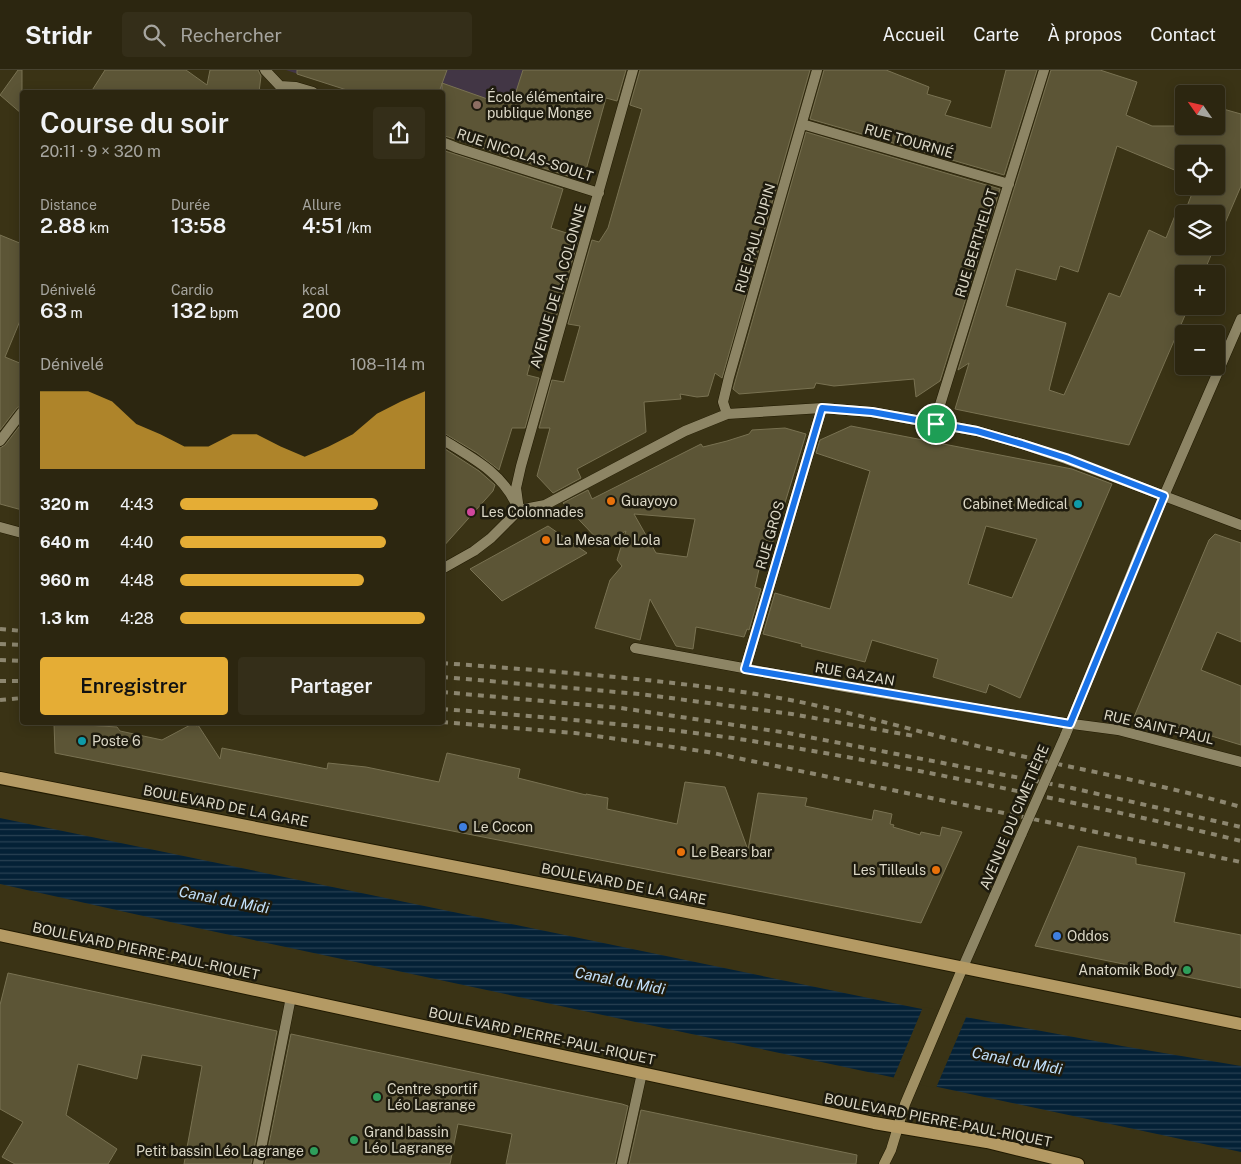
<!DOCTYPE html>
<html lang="fr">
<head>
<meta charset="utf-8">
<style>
  body { margin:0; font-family:"Public Sans",sans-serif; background:#342e19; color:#f1f3f6; height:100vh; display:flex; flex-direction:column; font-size:19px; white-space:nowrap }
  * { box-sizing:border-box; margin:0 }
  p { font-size:16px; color:#a6a59f }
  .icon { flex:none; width:28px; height:28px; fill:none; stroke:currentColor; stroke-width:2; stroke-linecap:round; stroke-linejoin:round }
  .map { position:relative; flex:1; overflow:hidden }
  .details { position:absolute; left:20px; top:20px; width:425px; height:635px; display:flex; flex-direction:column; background:#2c2610; border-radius:5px; box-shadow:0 2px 12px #0003,0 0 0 1px #484330 }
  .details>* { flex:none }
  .needle { width:32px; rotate:304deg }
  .buttons { position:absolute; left:1175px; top:15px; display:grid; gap:10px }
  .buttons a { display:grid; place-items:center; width:50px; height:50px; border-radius:5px; background:#2c2610; box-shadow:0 2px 12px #0003,0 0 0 1px #484330; font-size:25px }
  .pin { position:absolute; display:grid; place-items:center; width:42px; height:42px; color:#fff; margin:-21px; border:2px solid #fff; border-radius:50%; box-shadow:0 1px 5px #0007 }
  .round { display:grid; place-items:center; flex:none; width:52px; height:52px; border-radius:5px; background:#342e19 }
  .headline { display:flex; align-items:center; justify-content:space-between; height:85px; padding:0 20px }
  h1 { font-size:28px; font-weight:600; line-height:38px }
  .figures { display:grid; grid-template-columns:repeat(3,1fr); gap:8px; height:85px; padding:5px 20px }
  .figures div { display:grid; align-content:center }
  .figures b { font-size:21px; font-weight:600 }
  .figures small { font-size:14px; font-weight:400 }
  .figures p { font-size:14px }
  .chart { height:140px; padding:10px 20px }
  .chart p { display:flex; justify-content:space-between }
  .chart svg { width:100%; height:90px; margin-top:5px; fill:#e5ad35; opacity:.7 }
  .cta { display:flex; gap:10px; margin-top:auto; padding:10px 20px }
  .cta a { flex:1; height:58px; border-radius:5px; background:#e5ad35; color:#111; font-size:20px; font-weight:600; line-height:58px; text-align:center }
  .cta a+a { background:#342e19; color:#f1f3f6 }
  ul { padding:0 20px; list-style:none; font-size:16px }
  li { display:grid; grid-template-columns:80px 60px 1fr; align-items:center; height:38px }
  li i { height:12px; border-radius:6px; background:#e5ad35 }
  header { display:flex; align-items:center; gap:30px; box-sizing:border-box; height:70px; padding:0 25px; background:#2c2610; border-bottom:1px solid #484330 }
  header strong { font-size:24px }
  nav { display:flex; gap:28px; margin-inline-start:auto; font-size:18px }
  .search { width:350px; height:45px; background:#342e19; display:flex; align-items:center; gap:12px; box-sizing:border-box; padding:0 18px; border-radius:5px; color:#a6a59f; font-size:19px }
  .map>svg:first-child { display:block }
  .education { fill:#423645 }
  .water { fill:url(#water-rules) }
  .pier { fill:#3a3315 }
  .building { fill:#5c5536; stroke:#797252; fill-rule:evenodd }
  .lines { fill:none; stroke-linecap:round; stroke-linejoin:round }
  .street-casing { stroke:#211a00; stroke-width:11 }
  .secondary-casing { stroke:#211a00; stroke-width:11 }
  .primary-casing { stroke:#211a00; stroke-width:14 }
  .street { stroke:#8d8565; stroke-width:10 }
  .secondary { stroke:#a09064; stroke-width:10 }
  .primary { stroke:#b49a64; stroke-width:12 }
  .rail { stroke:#8c866f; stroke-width:4; stroke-dasharray:6 6; stroke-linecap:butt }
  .street-bridge-casing { stroke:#211a00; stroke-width:11; stroke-linecap:butt }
  .street-bridge { stroke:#8d8565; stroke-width:10 }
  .route-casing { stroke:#fff; stroke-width:10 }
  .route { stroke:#1a73e8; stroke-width:6 }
  .education-dot { fill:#8d6e63; stroke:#1e1b0e; stroke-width:2 }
  .food-dot { fill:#e8710a; stroke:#1e1b0e; stroke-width:2 }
  .culture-dot { fill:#0f9aa8; stroke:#1e1b0e; stroke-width:2 }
  .hotel-dot { fill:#d1479c; stroke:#1e1b0e; stroke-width:2 }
  .shop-dot { fill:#3f7fe0; stroke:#1e1b0e; stroke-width:2 }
  .leisure-dot { fill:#2e9e5b; stroke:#1e1b0e; stroke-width:2 }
  .labels { text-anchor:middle; stroke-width:5; stroke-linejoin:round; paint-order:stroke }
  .poi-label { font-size:14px; fill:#dcd8c7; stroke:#1e1b0e; text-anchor:start }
  .street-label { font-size:14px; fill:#dcd8c7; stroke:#1e1b0e }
  .water-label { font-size:15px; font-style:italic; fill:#c1e0fb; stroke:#1e1b0e }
</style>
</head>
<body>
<header>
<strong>Stridr</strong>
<div class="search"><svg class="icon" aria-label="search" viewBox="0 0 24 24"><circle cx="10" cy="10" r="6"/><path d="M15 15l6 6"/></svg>Rechercher</div>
<nav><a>Accueil</a><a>Carte</a><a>À propos</a><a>Contact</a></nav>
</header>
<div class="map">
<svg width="1241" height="1094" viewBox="0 0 1241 1094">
  <defs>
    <pattern id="water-rules" width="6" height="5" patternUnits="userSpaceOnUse" patternTransform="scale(1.25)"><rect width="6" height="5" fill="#042136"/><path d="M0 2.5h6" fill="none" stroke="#284052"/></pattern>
  </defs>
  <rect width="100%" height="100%" fill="#3a3315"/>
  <path class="education" d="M286,0H523L511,39L442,22H353Z"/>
  <path class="water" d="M0,748L917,938L1122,976L1241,996V1082L188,856L0,814Z"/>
  <path class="pier" d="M923,937L967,945L936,1018L893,1009Z"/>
  <path class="building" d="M18,0H22V44L0,25Z
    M105,0H186L207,15L210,0H258L261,6L259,22H91Z
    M297,0H447L439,22H353L297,4Z
    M523,0H626L617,31L606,28L586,100L571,95L568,106L442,65V13L496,32L498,27L513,31Z
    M640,0H810L722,308L715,303L708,326L697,327L680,324L681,329L644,332L646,362L577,399L581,408L553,423L537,406L550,358H539L552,310L564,312L580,256L568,254L592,170L599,172L608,158L642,39L630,35Z
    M824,0H886L929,17L927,24L951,31L945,45L991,58L1006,0H1037L1004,105L810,49Z
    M1051,0H1100L1137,12L1126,45L1152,56H1216V37L1241,44V116L1216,174V144H1184L1195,116H1216V84H1184V104L1117,76L1078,202L1060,196L1056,210L1016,199L1006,236L1066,253L1049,320L1064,325L1109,223L1120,227L1149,160L1166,168L1176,143L1184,144V176H1215L1203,204H1184V236H1189L1129,375L955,339L969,293L958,300Z
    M806,62L1000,119L940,311L916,327L914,309L834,316L816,313L814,318L739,324L733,319Z
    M442,80L563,119L551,158L579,167L555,251L543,249L527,305L539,308L525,358H512L499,400L477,383L442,362Z
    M0,165L22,174V246L5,287L22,294V335L17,338L0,360Z
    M22,353V440L0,434V378L5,375Z
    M851,356L1072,399L1112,414L1020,628L989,614L986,623L933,607L938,589L872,570L865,592L801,576L802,574L763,564L775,523L830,539L870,401L816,383L820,370ZM986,456L1037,469L1012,528L968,514Z
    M785,358L806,364L784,436H783L771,478L764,477L755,517L761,519L749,560L747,559L744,567L696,557L693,579L676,576L650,529L640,570L595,558L610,510L622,496L617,490L626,461L602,474L563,433L588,420L592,429L701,374L703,377L727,371L749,364L752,360ZM634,444L695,449L687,487L656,483Z
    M442,377L479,401L495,415L493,421L442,478Z
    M548,456L587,483L502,531L470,499Z
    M1215,464L1241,473V572L1217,562L1201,600L1241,616V675L1195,661L1134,647L1209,470Z
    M54,653L117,657L120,661L162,670L194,653L196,656L198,655L220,689L222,678L327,699L328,693L366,697L439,712L447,683L520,699L518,708L586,725V724L608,728L607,739L677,754L685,712L725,717L748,780L758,723L807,728L805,736L872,750L874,740L892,744L890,754L894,755L893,757L920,765L921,762L940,766L942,757L962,762L921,853L55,683Z
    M1078,776L1136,788V794L1185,803L1174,852L1241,865V918L1035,876Z
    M8,903L277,961L251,1094H184L202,996L142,985L137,1009L78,994L66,1045L117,1079L108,1094H15L2,1087L23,1052L0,1039V935Z
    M291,964L622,1034L628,1036L615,1094H506L512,1064L458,1054L450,1094H265Z
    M641,1040L857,1085L856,1094H629Z"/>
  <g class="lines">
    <defs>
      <path id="street" d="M265,0L280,16L296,17L313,22
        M802,54L1009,114
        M442,72L457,78L599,123
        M727,344L723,332L729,307L817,0
        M936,354L939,338L1044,0
        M442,369C470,387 500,401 515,432
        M0,371L22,342
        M519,440L516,418L521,396L633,0
        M0,457L22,463
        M442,499L474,481L491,468L519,440L545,435L685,361L727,344L822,338L871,342L977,361L1022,374L1066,389L1241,455
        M635,578L845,617L1050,651L1118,660L1241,692
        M745,599L822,338
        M1065,666L1147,465L1241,249
        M963,897L1022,763
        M258,1094L291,927
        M622,1094L642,1003"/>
      <path id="secondary" d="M884,1094L891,1080L905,1034L963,897"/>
      <path id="primary" d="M0,708L728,850L1241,954
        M0,865L874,1053L987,1072L1078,1094"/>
    </defs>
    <use href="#street" class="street-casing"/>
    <use href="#secondary" class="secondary-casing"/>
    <use href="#primary" class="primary-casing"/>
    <use href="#street" class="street"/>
    <use href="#secondary" class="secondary"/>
    <use href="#primary" class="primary"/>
    <path class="rail" d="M0,559L22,561
      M0,574L22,575
      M0,590L22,591
      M442,593C547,601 652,608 756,624C834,636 909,660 986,678C1071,698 1157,713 1241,737
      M442,607L640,624L792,644L914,666
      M0,611H22
      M442,622L621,638L788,663L1072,718L1241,757
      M0,630L22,628
      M442,639C534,646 627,654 718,666C812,679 906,698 998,717C1079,734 1161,751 1241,771
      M442,652L575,663L708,682L1241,792"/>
    <defs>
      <path id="street-bridge" d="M1022,763L1065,666"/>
    </defs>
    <use href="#street-bridge" class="street-bridge-casing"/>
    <use href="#street-bridge" class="street-bridge"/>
  </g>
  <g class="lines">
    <defs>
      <path id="route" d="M822,338L872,342L977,361L1022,374L1066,388L1164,426L1070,654L745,599Z"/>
    </defs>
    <use href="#route" class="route-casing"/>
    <use href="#route" class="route"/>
  </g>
  <circle class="education-dot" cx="477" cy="35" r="5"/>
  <g class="food-dot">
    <circle cx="611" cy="431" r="5"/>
    <circle cx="546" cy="470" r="5"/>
    <circle cx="681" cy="782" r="5"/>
    <circle cx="936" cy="800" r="5"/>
  </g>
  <g class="culture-dot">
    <circle cx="1078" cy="434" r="5"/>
    <circle cx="82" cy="671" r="5"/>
  </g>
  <circle class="hotel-dot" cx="471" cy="442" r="5"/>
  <g class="shop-dot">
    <circle cx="463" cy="757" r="5"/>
    <circle cx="1057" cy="866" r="5"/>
  </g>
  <g class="leisure-dot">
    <circle cx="1187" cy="900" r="5"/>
    <circle cx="377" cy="1027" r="5"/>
    <circle cx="354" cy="1070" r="5"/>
    <circle cx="314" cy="1081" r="5"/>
  </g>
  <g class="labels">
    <g class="poi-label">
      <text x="487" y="32">École élémentaire<tspan x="487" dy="16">publique Monge</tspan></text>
      <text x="621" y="436">Guayoyo</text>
      <text x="1068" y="439" text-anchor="end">Cabinet Medical</text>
      <text x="481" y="447">Les Colonnades</text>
      <text x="556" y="475">La Mesa de Lola</text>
      <text x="92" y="676">Poste 6</text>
      <text x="473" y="762">Le Cocon</text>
      <text x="691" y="787">Le Bears bar</text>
      <text x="926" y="805" text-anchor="end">Les Tilleuls</text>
      <text x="1067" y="871">Oddos</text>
      <text x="1177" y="905" text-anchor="end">Anatomik Body</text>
      <text x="387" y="1024">Centre sportif<tspan x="387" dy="16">Léo Lagrange</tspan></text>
      <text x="364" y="1067">Grand bassin<tspan x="364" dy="16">Léo Lagrange</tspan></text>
      <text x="304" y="1086" text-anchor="end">Petit bassin Léo Lagrange</text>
    </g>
    <g class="street-label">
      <text transform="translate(909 71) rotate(16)" y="5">RUE TOURNIÉ</text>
      <text transform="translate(525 85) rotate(18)" y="5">RUE NICOLAS-SOULT</text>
      <text transform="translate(755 168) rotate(-74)" y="5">RUE PAUL DUPIN</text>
      <text transform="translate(976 173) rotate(-73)" y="5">RUE BERTHELOT</text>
      <text transform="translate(558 216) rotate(-74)" y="5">AVENUE DE LA COLONNE</text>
      <text transform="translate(770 465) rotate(-74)" y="5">RUE GROS</text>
      <text transform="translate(855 604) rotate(10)" y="5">RUE GAZAN</text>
      <text transform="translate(1159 657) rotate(13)" y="5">RUE SAINT-PAUL</text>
      <text transform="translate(226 736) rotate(11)" y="5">BOULEVARD DE LA GARE</text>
      <text transform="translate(1014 747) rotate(-67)" y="5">AVENUE DU CIMETIÈRE</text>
      <text transform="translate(624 814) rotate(11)" y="5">BOULEVARD DE LA GARE</text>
      <text transform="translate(146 881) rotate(12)" y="5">BOULEVARD PIERRE-PAUL-RIQUET</text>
      <text transform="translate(542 966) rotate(12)" y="5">BOULEVARD PIERRE-PAUL-RIQUET</text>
      <text transform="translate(938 1050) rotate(11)" y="5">BOULEVARD PIERRE-PAUL-RIQUET</text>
    </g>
    <g class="water-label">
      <text transform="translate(224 830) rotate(11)" y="5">Canal du Midi</text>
      <text transform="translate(620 911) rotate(11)" y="5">Canal du Midi</text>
      <text transform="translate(1017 991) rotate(11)" y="5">Canal du Midi</text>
    </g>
  </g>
</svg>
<div class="buttons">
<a><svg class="needle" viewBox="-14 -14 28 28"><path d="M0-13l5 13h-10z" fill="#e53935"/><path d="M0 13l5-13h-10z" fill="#a6a59f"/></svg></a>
<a><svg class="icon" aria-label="locate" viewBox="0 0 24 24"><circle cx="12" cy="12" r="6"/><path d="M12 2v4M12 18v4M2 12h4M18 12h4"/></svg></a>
<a><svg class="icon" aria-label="layers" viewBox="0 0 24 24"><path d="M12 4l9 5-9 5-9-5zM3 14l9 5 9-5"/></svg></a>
<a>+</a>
<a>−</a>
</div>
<div class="pin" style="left:936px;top:354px;background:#1e9e55"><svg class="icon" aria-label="arrive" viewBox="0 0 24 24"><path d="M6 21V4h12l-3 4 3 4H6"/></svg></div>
<section class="details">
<div class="headline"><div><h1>Course du soir</h1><p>20:11 · 9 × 320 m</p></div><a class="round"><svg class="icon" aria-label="share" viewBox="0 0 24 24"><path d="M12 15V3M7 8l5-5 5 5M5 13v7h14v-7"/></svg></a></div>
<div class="figures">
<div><p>Distance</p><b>2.88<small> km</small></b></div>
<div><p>Durée</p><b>13:58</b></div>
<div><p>Allure</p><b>4:51<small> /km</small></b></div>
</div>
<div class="figures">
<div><p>Dénivelé</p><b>63<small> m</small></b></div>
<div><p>Cardio</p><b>132<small> bpm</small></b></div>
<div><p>kcal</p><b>200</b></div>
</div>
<div class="chart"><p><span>Dénivelé</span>108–114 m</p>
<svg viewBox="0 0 160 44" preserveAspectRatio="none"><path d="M0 44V6L10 6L20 6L30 11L40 22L50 27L60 33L70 33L80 27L90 27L100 33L110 38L120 33L130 27L140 17L150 11L160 6V44z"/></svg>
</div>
<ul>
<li><b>320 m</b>4:43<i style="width:81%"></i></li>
<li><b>640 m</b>4:40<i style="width:84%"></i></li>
<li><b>960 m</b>4:48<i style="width:75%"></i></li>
<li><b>1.3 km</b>4:28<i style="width:100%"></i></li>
</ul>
<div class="cta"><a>Enregistrer</a><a>Partager</a></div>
</section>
</div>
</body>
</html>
